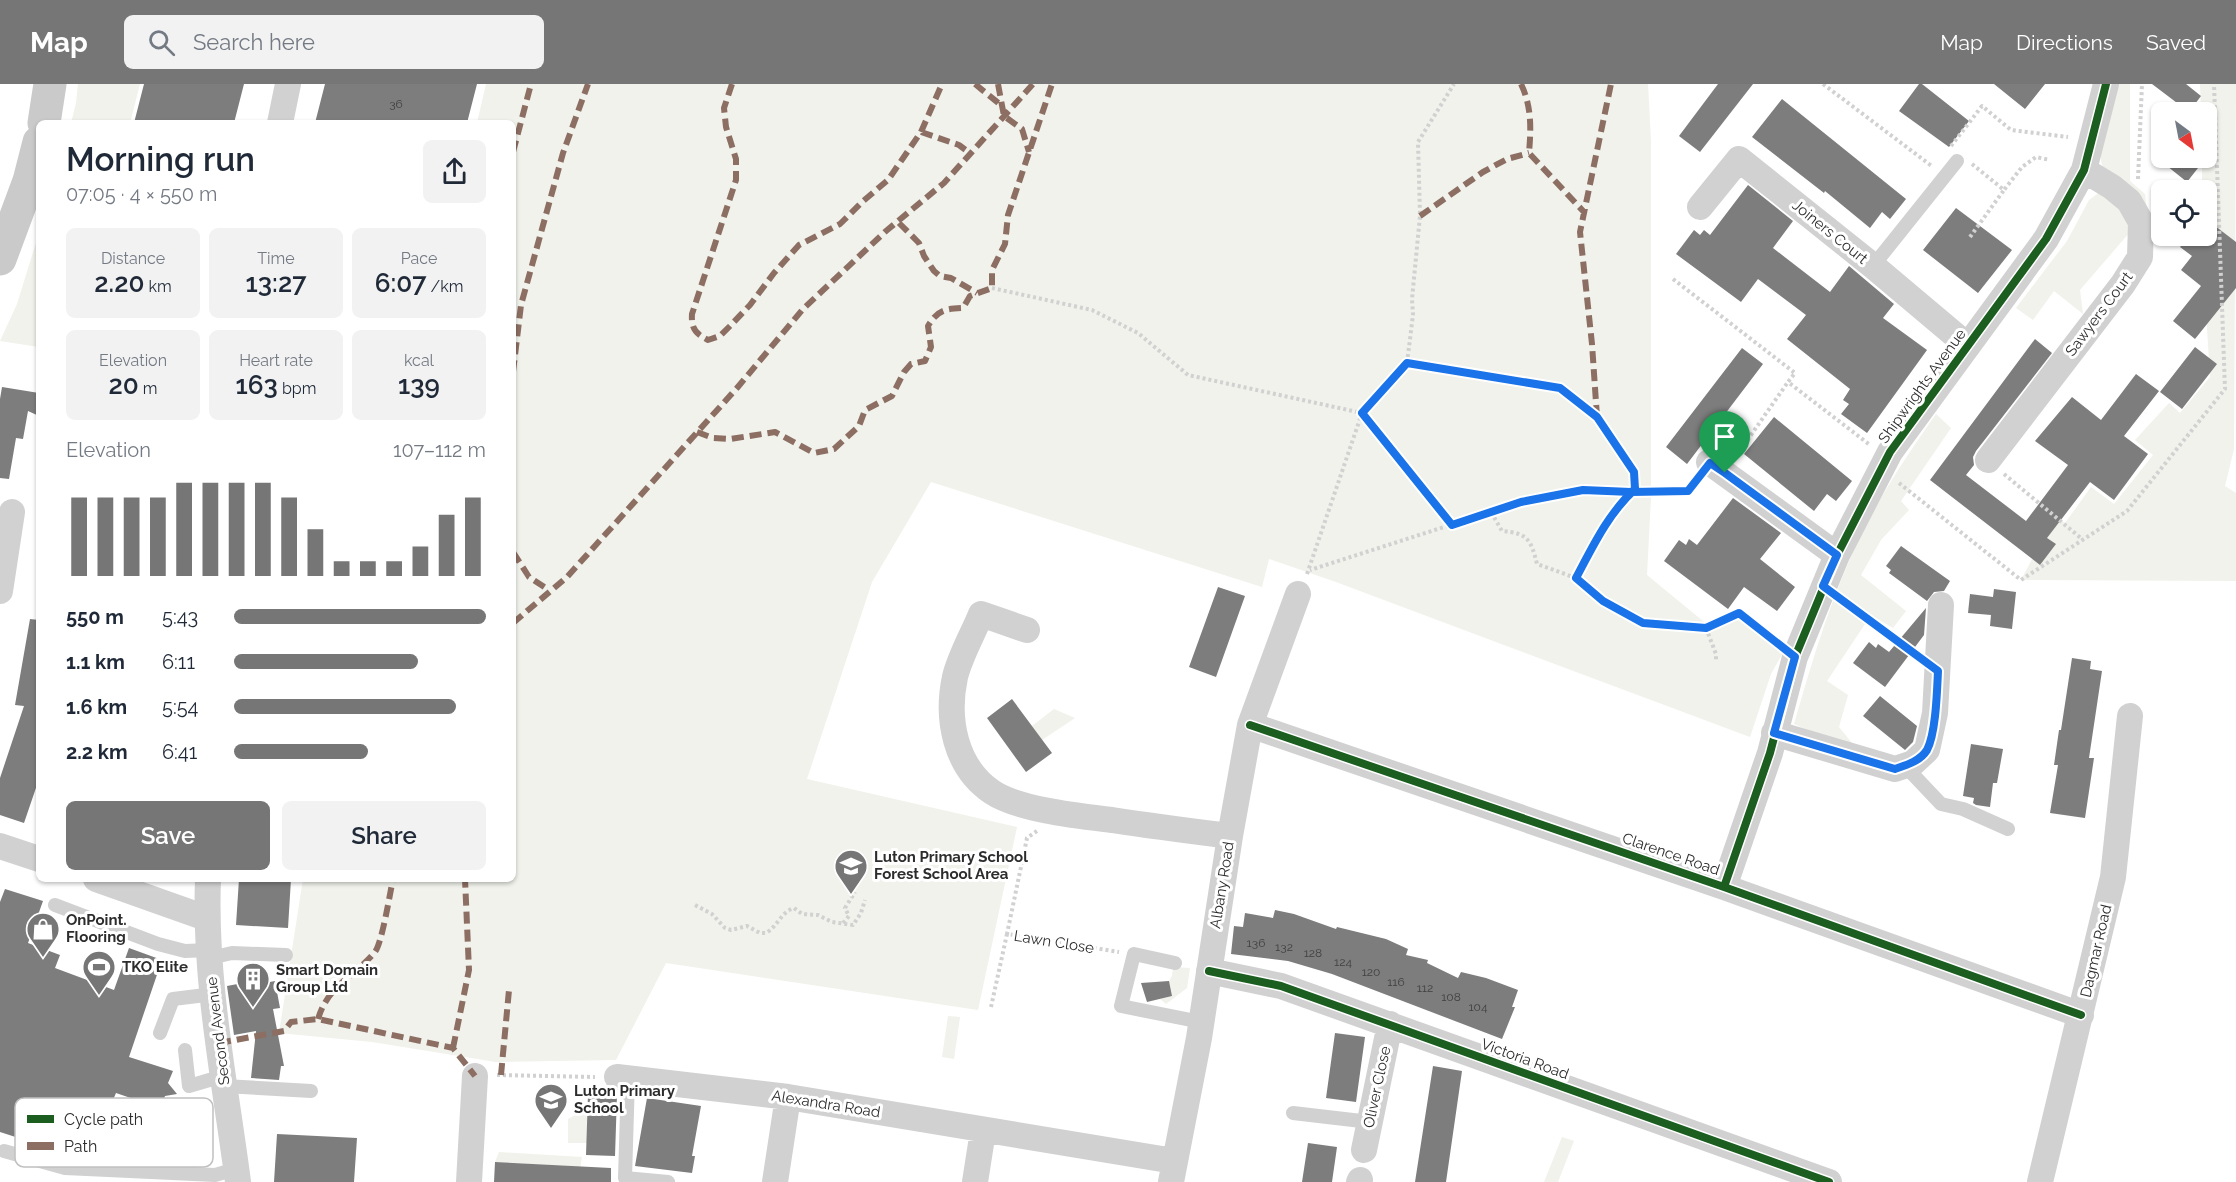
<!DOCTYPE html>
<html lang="en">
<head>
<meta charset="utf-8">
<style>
  body { margin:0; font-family:Raleway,sans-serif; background:#f2f2f3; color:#1f2937; height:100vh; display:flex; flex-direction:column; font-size:22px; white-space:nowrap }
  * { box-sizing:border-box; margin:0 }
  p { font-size:20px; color:#747a83 }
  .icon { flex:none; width:33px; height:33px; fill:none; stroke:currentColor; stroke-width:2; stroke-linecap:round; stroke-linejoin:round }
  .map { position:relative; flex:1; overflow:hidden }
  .sheet { position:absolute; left:36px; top:36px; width:480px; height:762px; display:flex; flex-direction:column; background:#fff; border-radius:9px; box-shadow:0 2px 4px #0004 }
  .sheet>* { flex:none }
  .needle { width:39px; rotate:148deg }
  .controls { position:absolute; left:2151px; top:18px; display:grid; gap:12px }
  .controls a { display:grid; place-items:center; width:66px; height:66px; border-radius:9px; background:#fff; box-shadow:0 2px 4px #0004; font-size:30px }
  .pin { position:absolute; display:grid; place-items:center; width:51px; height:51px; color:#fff; margin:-62px -26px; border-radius:50% 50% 50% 0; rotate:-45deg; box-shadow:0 0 6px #0007 }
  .pin .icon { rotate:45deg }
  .round { display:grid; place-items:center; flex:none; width:63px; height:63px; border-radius:9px; background:#f2f2f3 }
  .head { display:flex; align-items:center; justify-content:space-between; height:102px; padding:0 30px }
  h1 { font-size:33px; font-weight:600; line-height:45px }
  .figures { display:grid; grid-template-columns:repeat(3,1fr); gap:9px; height:102px; padding:6px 30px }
  .figures div { display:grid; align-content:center; border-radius:9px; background:#f2f2f3; text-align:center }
  .figures b { font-size:26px; font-weight:600 }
  .figures small { font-size:16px; font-weight:400 }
  .figures p { font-size:16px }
  .chart { height:168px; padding:12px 30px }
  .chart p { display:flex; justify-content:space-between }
  .chart svg { width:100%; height:108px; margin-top:6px; stroke:#767676; stroke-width:6 }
  .cta { display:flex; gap:12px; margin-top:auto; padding:12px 30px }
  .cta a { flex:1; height:69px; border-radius:9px; background:#767676; color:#fff; font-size:24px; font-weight:600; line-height:69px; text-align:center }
  .cta a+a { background:#f2f2f3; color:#1f2937 }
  ul { padding:0 30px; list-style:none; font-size:20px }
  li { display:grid; grid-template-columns:96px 72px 1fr; align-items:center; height:45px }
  li i { height:15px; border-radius:8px; background:#767676 }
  header { display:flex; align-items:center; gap:36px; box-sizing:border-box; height:84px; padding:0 30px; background:#767676; color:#fff }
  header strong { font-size:28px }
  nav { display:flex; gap:33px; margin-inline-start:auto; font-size:21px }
  .search { width:420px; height:54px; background:#f2f2f3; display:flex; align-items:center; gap:15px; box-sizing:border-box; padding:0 21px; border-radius:9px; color:#747a83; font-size:22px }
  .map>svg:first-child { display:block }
  .green { fill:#f0f2eb }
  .building { fill:#7d7d7d }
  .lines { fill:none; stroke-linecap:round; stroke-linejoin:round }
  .path { stroke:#d1d1d1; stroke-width:4; stroke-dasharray:3 3; stroke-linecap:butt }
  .lane { stroke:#d1d1d1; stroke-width:14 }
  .street { stroke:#d1d1d1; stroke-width:26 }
  .secondary { stroke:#cacaca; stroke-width:33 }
  .quiet { stroke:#8d6e63; stroke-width:6; stroke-dasharray:12 6; stroke-linecap:butt }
  .cycleway-casing { stroke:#fff; stroke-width:11 }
  .cycleway { stroke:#1b5e20; stroke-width:8 }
  .route-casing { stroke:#fff; stroke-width:12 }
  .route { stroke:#1a73e8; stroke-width:8 }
  .labels { text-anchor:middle; stroke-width:6; stroke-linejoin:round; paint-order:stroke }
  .number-label { font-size:12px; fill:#404040 }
  .street-label { font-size:15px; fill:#2c2c2c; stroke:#fff }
  .poi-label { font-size:15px; font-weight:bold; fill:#2c2c2c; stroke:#fff; text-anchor:start }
  .key { fill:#fff; stroke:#c0c0c0; stroke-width:1.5 }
  .key-label { font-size:16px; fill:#2c2c2c }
</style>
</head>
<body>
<header>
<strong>Map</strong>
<div class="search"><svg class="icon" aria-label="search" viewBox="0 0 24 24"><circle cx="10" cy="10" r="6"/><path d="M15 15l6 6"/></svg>Search here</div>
<nav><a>Map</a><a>Directions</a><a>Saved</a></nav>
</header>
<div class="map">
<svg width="2236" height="1098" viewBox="0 0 2236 1098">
  <rect width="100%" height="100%" fill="#fff"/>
  <path class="green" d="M78,0H140L130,39H71L76,19Z
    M486,0H1648L1651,57V413L1647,491L1709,542L1739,529L1785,565L1771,590L1750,653L1336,498L1269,475L1262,503L931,398L872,498L807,695L1017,743L978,926L666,879L616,976L496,978L372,958L279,949L303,795H513V39H477Z
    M2119,0H2130V97L2145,110L2147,126C2132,113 2112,101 2103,83C2094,67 2114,18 2119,0Z
    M2200,0H2236L2234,365L2225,402L2236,409V497L2021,496L2046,449L2059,435L2065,439L2091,403L2114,420L2153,371L2135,356L2169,319L2180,329L2210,293L2205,211L2203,152H2206V106H2202V74H2206V28H2201Z
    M2100,108H2110L2136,141L2080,206L2083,230L2054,207L2033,236L2016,224L2067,157L2089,116Z
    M39,149V263L0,257L17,220Z
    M1936,330L1951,344L1901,417L1909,426L1881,456L1861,491L1906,527L1893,544L1871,531L1827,597L1848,611L1839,643L1852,659L1850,665L1794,640C1812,577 1831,514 1859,455C1881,410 1908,370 1936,330Z
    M1054,625L1075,634L1042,656L1032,642Z
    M1173,883L1190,884L1187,904L1166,920L1160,915L1172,912L1169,897L1172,892Z
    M948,932L960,933L954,975L942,973Z
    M583,1027L588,1028L587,1059H568V1035Z
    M1562,1053L1574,1057L1558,1098H1544Z
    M499,1068L582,1073L580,1085L569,1082L495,1078Z"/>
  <path class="building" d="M144,0H244L234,39H134Z
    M325,0H477L467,39H315Z
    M1718,0H1753L1700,68L1679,52Z
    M1919,0H1922L1969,37L1949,63L1899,27Z
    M1994,0H2045L2025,25Z
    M2152,0H2186L2201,12L2189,28Z
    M1782,15L1906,115L1890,135L1882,128L1870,144L1825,107L1824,109L1752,53Z
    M2157,74H2185L2198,84L2187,98Z
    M1748,101L1793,137L1773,164L1830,208L1849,182L1894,220L1883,234L1927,266L1867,349L1841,330L1849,320L1843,316L1850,305L1787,255L1806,231L1758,195L1741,218L1676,170L1694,146L1700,151L1704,146L1710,151Z
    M1956,124L2012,166L1978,209L1923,166Z
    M2206,135L2236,158V204L2195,255L2173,237L2201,202L2181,186L2192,172L2180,163L2190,152H2206Z
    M2035,255L2052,269L1976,367L1973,373L1974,381L1966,391L2026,437L2068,381L2035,357L2072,313L2101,336L2136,290L2159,307L2124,352L2148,370L2114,416L2090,398L2047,454L2056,460L2040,481L1930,396Z
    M2195,263L2217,280L2182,325L2160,308Z
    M1742,264L1763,280L1687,380L1666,363Z
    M2,303L39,309V332L28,327L23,355L16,354L9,395L0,394V315Z
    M1774,333L1852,397L1836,417L1827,410L1814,427L1744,370Z
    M1733,414L1781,449L1760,475L1795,503L1777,527L1744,503L1728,525L1664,477L1679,456L1686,461L1689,455L1697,461Z
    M1901,462L1950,497L1944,507L1934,508L1927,517L1889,489L1891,486L1886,482Z
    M1218,503L1245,512L1216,593L1189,583Z
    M1994,505L2016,508L2012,545L1990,542L1991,531L1968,529L1970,510L1993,513Z
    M1926,524L1924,551L1885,603L1853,579L1869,558L1876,564L1878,560L1889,568Z
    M30,535L39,536V695L24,739L0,731V694L24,622L15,621Z
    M2072,574L2091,577L2090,585L2102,587L2089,674H2094L2085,734L2050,729L2058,681H2054L2059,646H2061Z
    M1880,612L1917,642L1913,658L1905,666L1863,632Z
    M1012,615L1052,669L1026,688L987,634Z
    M1971,660L2003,665L1997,699H1993L1990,723L1976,721L1973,719L1974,714L1963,712Z
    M239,795H291L288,844L236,841Z
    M5,805L43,817L28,859L60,871L55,884L114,906L129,864L162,876L129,973L173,987L168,999L177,1010L165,1012L160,1024L116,1009L87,1076L0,1048V818Z
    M1275,826L1294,830L1336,845L1337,843L1386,855L1408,865L1406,871L1428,876L1427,879L1458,894L1461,888L1486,894L1518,906L1512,923H1515L1502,955L1332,890L1288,877L1231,870L1234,842L1243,843L1245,829L1273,834Z
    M253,897L254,901L275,897L280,924L273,925L284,982H281L279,996L251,994L256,947L234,951L227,902Z
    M1169,897L1172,912L1147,918L1141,899Z
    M1335,949L1365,953L1356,1018L1326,1014Z
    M1433,982L1462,987L1446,1098H1415Z
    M588,1010L617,1011L615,1072L586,1071Z
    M647,1014L701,1022L692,1072H695L692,1089L635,1082Z
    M277,1050L357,1054L354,1098H274Z
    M1308,1059L1337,1063L1332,1098H1302Z
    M495,1078L611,1084V1098H494Z"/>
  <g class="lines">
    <path class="path" d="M1823,0L1933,83
      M1951,62L1982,22L2011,46L2068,53
      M1972,80L2004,106L2022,83L2036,73L2050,76
      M2138,95L2142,0
      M1970,153L2004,106
      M1673,195L1795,289L1788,298L1870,361
      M992,204L1092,226L1138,249L1188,291L1362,329L1451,441
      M1407,279L1413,231L1412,215L1420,132L1418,58L1454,0
      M1737,371L1788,298
      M2004,390L2082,455
      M1899,399L2021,496L2127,427L2225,305L2214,0
      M1491,428L1521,418L1583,406L1631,408L1688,407L1697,396
      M1307,490L1362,329L1407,279L1560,304L1597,333L1634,388L1635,405L1615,426L1576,494L1537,480C1531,456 1528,449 1502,447L1491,428L1310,486
      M1576,494L1603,517L1643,539L1706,544L1739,529L1776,558
      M1842,516L1916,570
      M1706,544L1716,570V576
      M1037,747L1027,754L1007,850L1119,868
      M695,821L712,830L725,844L731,846L747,842L760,849H766C778,842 781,828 794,824L802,830L818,831L832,838L853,841L861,829L865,816
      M843,839L849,832L845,824L855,808
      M991,923L1007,850
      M497,991L595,993"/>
    <path class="lane" d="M1873,182L1957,77
      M1905,682L1941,720L1963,725L2008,745
      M55,821L158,860L185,867L209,866
      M210,874L232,869L286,871
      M1175,879L1134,870L1121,922L1201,938
      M160,949L173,915L214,910
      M185,966L189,1002L223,992
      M628,994L625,1094L668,1098
      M224,1002L311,1007
      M1293,1029L1370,1038
      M4,1067L65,1084L215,1091L236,1085"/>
    <path class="street" d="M280,39L288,0
      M1700,123L1739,75L1873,182L1968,262
      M1988,376L2123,200L2140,173L2141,138L2129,117L2112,103L2084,86
      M1709,378L1837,471
      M0,507L12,428
      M1027,546L981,530C973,550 960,572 955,593C946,635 955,683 992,708C1019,726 1079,732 1112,736C1151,742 1190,747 1230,752
      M1250,641L1724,803L2081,931
      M1774,649L1895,685L1913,679L1927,666L1935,629L1941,521
      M0,762L39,775
      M96,795L206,834
      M208,795C204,896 225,998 238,1098
      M1724,803L1770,669L1795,573L1837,471L1890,368L2046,155L2084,86L2106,0
      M1209,887L1281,902L1829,1098
      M617,993L788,1013L1174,1077
      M1364,1066L1390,940
      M469,1098L475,992
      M775,1098L788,1013
      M975,1098L983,1047
      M1171,1098L1199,954L1230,752L1250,641L1298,510
      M1359,1098L1360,1096
      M2040,1098L2113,793L2130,632"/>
    <path class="secondary" d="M44,39L50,0
      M0,175L29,97L39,58"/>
    <path class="quiet" d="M732,0L724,24L726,43L736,75V96L692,230C691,245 696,250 708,256L720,252L730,242L750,221L774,189L799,161L840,140L862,118L888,96L921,48L959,61L971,70
      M975,0L1002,22
      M998,0L1004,32L1022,45L1029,68
      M1521,0C1532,23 1531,45 1529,69L1584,128
      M921,48L942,0
      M513,68L531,0
      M1420,132L1483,88L1507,75L1529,69
      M899,139L919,159L924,172L934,187L940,192L951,194L977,209
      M513,288L521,221L563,69L588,0
      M1597,333L1592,260L1580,148L1611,0
      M697,348L713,354L730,355L775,348L814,369L834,365L859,342L865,326L892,312L904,288L911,280L925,277L931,263L928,242C938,226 944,225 963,224L970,212L992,204V186L1005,160L1008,131L1052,0
      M513,468L529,493L549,506
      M513,539L567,493L737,304L803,225L886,147L944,99L1033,0
      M318,935C328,901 355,892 375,868C382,859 390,809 393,795
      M219,959L284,947L291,938L318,935L453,964L475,992
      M453,964L469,886L465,795
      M501,991L509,906"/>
    <defs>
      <path id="cycleway" d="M1250,641L1724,803L2081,931
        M1724,803L1770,669L1795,573L1837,471L1890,368L2046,155L2084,86L2106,0
        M1209,887L1281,902L1829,1098"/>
    </defs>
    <use href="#cycleway" class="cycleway-casing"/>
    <use href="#cycleway" class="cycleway"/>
  </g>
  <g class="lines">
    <defs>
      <path id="route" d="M1725,389L1710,379L1688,407L1631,408L1583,406L1521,418L1452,441L1362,329L1407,279L1560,304L1597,333L1634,388L1635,405C1608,430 1593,462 1576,494L1603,517L1643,539L1706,544L1739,529L1795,573L1774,649L1895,685C1907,681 1920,677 1927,666C1936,649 1937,607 1938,587L1823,502L1837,471L1725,389"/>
    </defs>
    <use href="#route" class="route-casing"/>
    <use href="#route" class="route"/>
  </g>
  <defs>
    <symbol id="school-pin" viewBox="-11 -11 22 30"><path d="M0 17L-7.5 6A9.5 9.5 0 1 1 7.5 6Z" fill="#767676" stroke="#fff"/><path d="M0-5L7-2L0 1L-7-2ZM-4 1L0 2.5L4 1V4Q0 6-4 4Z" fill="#fff"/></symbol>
    <symbol id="shop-pin" viewBox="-11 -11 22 30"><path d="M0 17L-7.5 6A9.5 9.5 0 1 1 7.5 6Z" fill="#767676" stroke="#fff"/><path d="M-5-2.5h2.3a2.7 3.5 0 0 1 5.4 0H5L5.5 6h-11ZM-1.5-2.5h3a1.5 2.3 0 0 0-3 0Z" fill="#fff"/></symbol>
    <symbol id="stadium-pin" viewBox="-11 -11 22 30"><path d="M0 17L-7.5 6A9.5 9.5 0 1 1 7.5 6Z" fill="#767676" stroke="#fff"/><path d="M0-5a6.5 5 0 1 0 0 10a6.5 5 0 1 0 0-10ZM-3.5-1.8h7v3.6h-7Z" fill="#fff"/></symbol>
    <symbol id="building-pin" viewBox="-11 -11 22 30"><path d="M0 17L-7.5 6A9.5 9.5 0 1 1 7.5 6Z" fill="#767676" stroke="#fff"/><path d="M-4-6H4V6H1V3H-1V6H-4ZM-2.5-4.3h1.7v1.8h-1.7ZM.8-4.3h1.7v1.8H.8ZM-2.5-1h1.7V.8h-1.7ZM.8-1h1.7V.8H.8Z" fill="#fff"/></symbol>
  </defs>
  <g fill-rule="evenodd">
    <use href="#school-pin" x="832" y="763" width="38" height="52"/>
    <use href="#shop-pin" x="24" y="826" width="38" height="52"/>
    <use href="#stadium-pin" x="80" y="864" width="38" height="52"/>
    <use href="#building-pin" x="234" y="876" width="38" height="52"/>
    <use href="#school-pin" x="532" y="997" width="38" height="52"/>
  </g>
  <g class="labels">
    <g class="number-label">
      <text x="396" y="24">36</text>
      <text x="1256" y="863">136</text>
      <text x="1284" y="867">132</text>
      <text x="1313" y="873">128</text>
      <text x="1343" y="882">124</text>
      <text x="1371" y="892">120</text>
      <text x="1396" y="902">116</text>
      <text x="1425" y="908">112</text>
      <text x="1451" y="917">108</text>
      <text x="1478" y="927">104</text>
    </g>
    <g class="street-label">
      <text transform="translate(1830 148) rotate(39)" y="5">Joiners Court</text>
      <text transform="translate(2099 230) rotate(-53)" y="5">Sawyers Court</text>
      <text transform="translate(1922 302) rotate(-54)" y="5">Shipwrights Avenue</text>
      <text transform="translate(1671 770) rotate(19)" y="5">Clarence Road</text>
      <text transform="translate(1222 801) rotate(-81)" y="5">Albany Road</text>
      <text transform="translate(1054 858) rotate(9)" y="5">Lawn Close</text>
      <text transform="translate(2096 867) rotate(-77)" y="5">Dagmar Road</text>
      <text transform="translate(218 947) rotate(-97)" y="5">Second Avenue</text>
      <text transform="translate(1525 975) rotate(20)" y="5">Victoria Road</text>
      <text transform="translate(1377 1003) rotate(-78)" y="5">Oliver Close</text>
      <text transform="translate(826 1020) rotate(9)" y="5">Alexandra Road</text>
    </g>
    <g class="poi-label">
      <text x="874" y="778">Luton Primary School<tspan x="874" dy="17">Forest School Area</tspan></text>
      <text x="66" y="841">OnPoint.<tspan x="66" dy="17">Flooring</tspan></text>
      <text x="122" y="888">TKO Elite</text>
      <text x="276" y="891">Smart Domain<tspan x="276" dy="17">Group Ltd</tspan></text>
      <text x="574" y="1012">Luton Primary<tspan x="574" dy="17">School</tspan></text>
    </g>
  </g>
  <rect x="15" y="1014" width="198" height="69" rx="9" class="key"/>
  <rect x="27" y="1031" width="27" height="8" fill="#1b5e20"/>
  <rect x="27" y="1058" width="27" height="8" fill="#8d6e63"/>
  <g class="key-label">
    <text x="64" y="1041">Cycle path</text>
    <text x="64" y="1068">Path</text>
  </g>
</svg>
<div class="controls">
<a><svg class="needle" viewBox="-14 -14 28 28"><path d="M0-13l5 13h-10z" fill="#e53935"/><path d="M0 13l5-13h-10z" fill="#747a83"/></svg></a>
<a><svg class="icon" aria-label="locate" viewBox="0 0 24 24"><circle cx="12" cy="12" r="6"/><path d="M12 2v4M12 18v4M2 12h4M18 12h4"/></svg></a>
</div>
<div class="pin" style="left:1725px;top:389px;background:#1e9e55"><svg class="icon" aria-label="arrive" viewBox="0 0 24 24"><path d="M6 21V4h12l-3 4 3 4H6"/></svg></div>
<section class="sheet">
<div class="head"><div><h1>Morning run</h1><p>07:05 · 4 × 550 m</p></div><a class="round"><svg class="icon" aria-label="share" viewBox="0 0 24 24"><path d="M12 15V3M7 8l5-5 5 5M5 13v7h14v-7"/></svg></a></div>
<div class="figures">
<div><p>Distance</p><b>2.20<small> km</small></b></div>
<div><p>Time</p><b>13:27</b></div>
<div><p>Pace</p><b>6:07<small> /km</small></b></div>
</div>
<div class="figures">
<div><p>Elevation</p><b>20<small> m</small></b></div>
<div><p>Heart rate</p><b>163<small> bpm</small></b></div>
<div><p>kcal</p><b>139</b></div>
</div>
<div class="chart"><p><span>Elevation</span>107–112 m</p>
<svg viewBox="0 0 160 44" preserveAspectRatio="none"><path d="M5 44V12M15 44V12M25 44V12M35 44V12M45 44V6M55 44V6M65 44V6M75 44V6M85 44V12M95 44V25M105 44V38M115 44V38M125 44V38M135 44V32M145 44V19M155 44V12"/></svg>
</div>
<ul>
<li><b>550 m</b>5:43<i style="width:100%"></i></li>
<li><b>1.1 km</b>6:11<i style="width:73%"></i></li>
<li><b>1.6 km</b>5:54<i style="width:88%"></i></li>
<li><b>2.2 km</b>6:41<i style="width:53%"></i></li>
</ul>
<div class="cta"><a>Save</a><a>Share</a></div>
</section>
</div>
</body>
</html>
